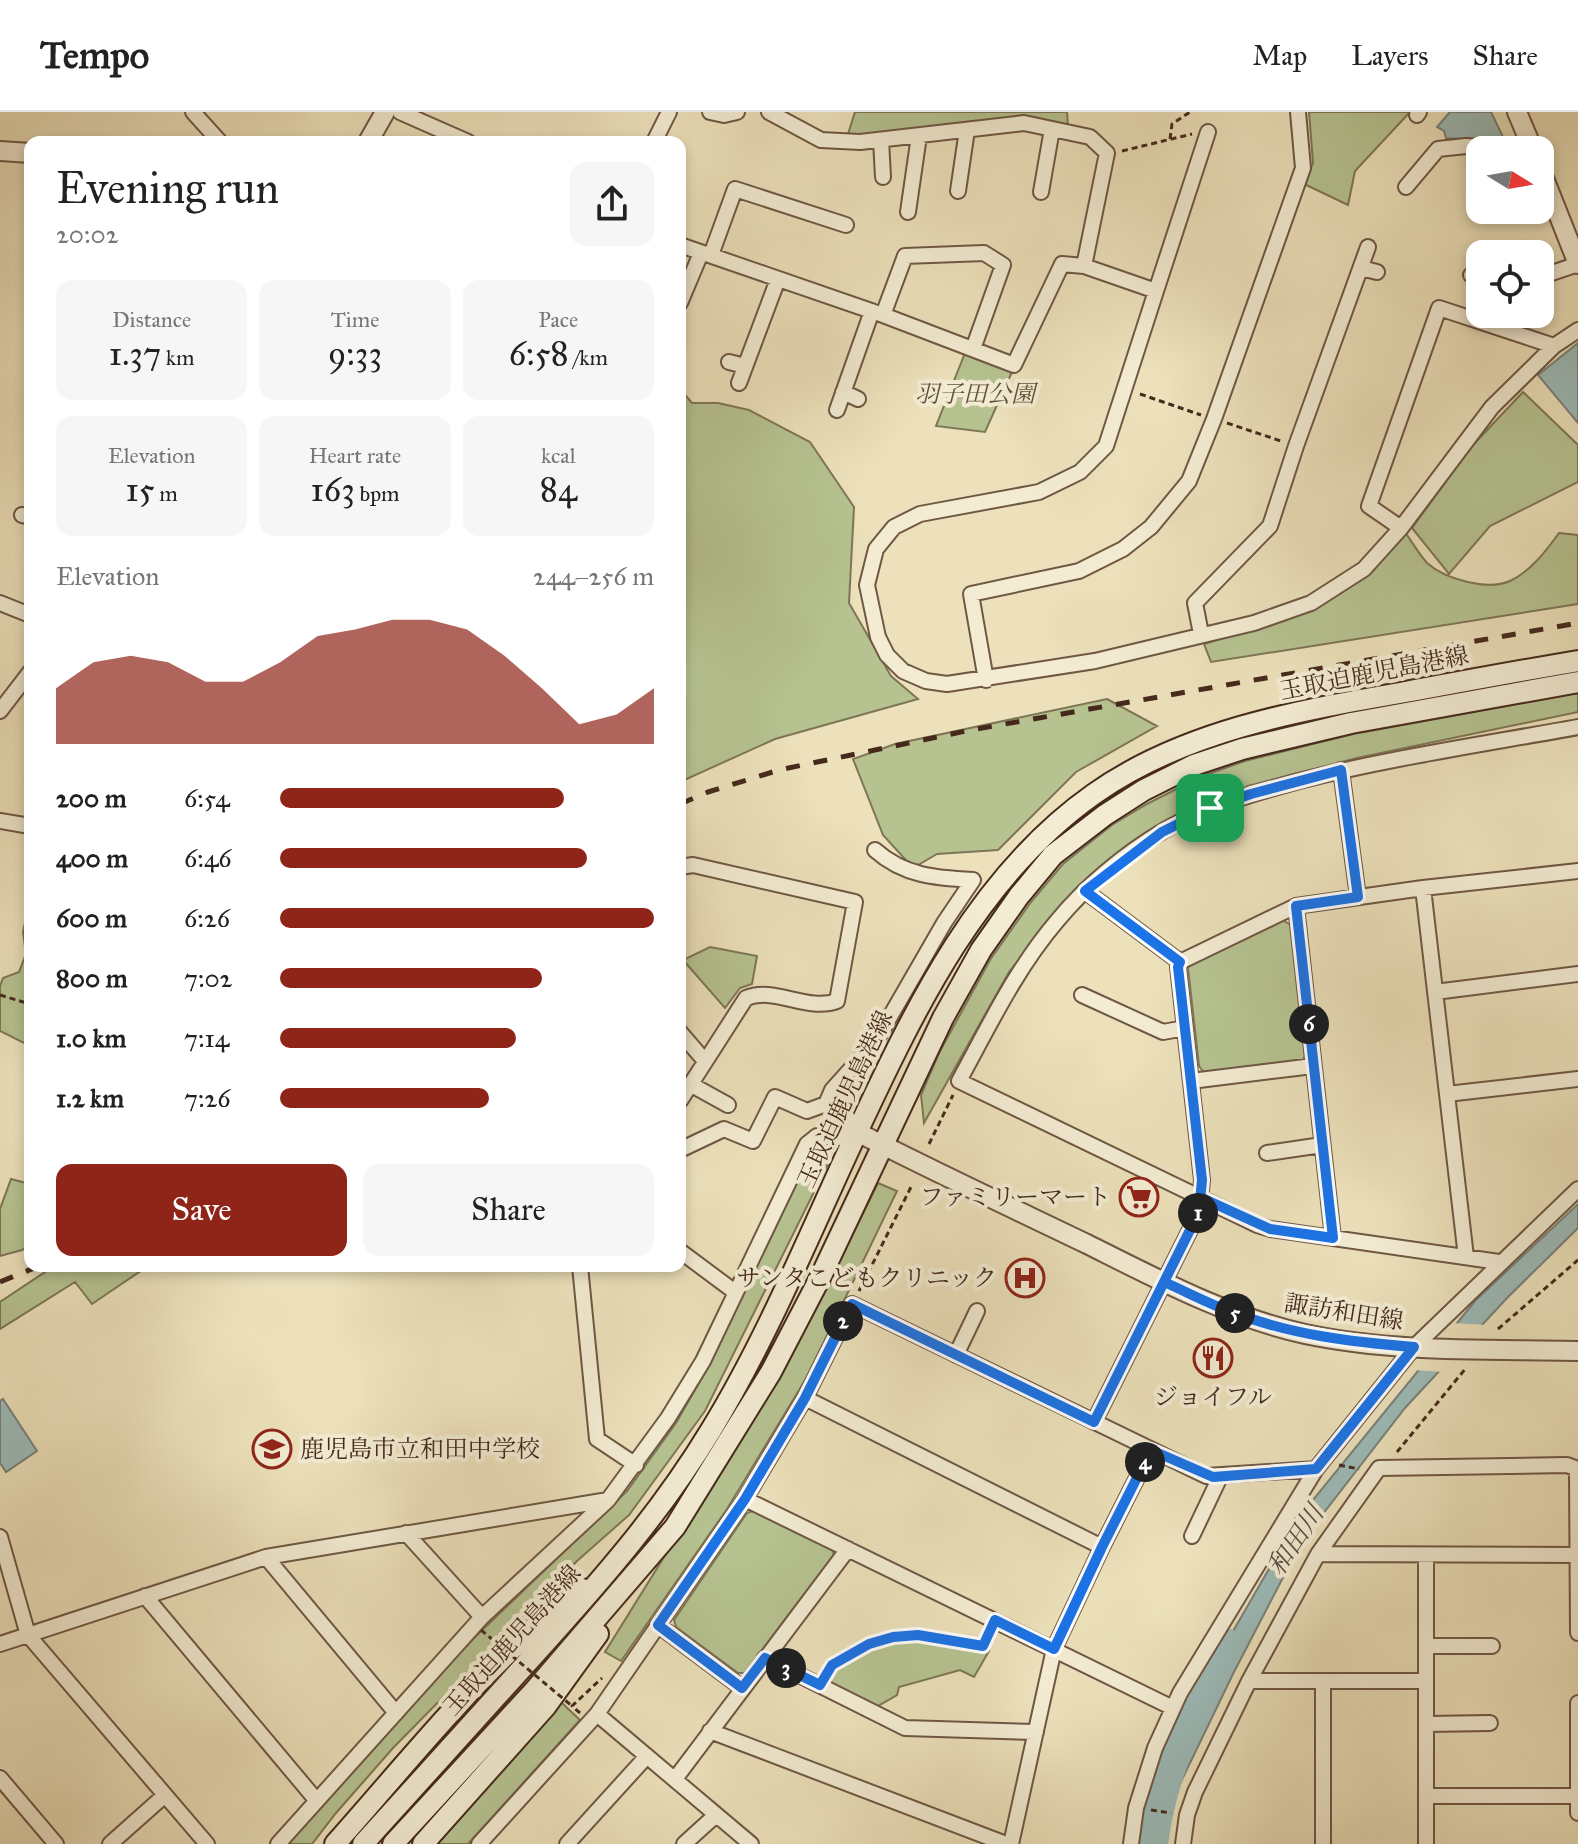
<!DOCTYPE html>
<html lang="en">
<head>
<meta charset="utf-8">
<style>
  body { margin:0; font-family:"IM FELL Great Primer","Noto Serif JP",serif; background:#f6f6f6; color:#222; height:100vh; display:flex; flex-direction:column; font-size:30px; white-space:nowrap }
  * { box-sizing:border-box; margin:0 }
  p { font-size:26px; color:#767676 }
  .icon { flex:none; width:44px; height:44px; fill:none; stroke:currentColor; stroke-width:2; stroke-linecap:round; stroke-linejoin:round }
  .map { position:relative; flex:1; overflow:hidden }
  .side { position:absolute; left:24px; top:24px; width:662px; height:1136px; display:flex; flex-direction:column; background:#fff; border-radius:16px; box-shadow:0 4px 12px #0003 }
  .side>* { flex:none }
  .needle { width:52px; rotate:101deg }
  .controls { position:absolute; left:1466px; top:24px; display:grid; gap:16px }
  .controls a { display:grid; place-items:center; width:88px; height:88px; border-radius:16px; background:#fff; box-shadow:0 4px 12px #0003; font-size:40px }
  .pin { position:absolute; display:grid; place-items:center; width:68px; height:68px; color:#fff; margin:-34px; border-radius:16px; box-shadow:0 4px 12px #0006 }
  .km { position:absolute; width:40px; height:40px; margin:-20px; border-radius:50%; background:#222; color:#fff; font-size:22px; line-height:40px; text-align:center }
  .round { display:grid; place-items:center; flex:none; width:84px; height:84px; border-radius:16px; background:#f6f6f6 }
  .summary { display:flex; align-items:center; justify-content:space-between; height:136px; padding:0 32px }
  h1 { font-size:44px; font-weight:600; line-height:60px }
  .stats { display:grid; grid-template-columns:repeat(3,1fr); gap:12px; height:136px; padding:8px 32px }
  .stats div { display:grid; align-content:center; border-radius:16px; background:#f6f6f6; text-align:center }
  .stats b { font-size:34px; font-weight:600 }
  .stats small { font-size:22px; font-weight:400 }
  .stats p { font-size:22px }
  .chart { height:224px; padding:16px 32px }
  .chart p { display:flex; justify-content:space-between }
  .chart svg { width:100%; height:144px; margin-top:8px; fill:#8f2418; opacity:.7 }
  .action { display:flex; gap:16px; margin-top:auto; padding:16px 32px }
  .action a { flex:1; height:92px; border-radius:16px; background:#8f2418; color:#fff; font-size:32px; font-weight:600; line-height:92px; text-align:center }
  .action a+a { background:#f6f6f6; color:#222 }
  ul { padding:0 32px; list-style:none; font-size:26px }
  li { display:grid; grid-template-columns:128px 96px 1fr; align-items:center; height:60px }
  li i { height:20px; border-radius:10px; background:#8f2418 }
  header { display:flex; align-items:center; gap:48px; box-sizing:border-box; height:112px; padding:0 40px; background:#fff; border-bottom:2px solid #e0e0e0 }
  header strong { font-size:38px }
  nav { display:flex; gap:44px; margin-inline-start:auto; font-size:28px }
  .map>svg:first-child { display:block }
  .green { fill:#b6c391; stroke:#7e7656; stroke-width:2 }
  .water { fill:#9cbbb9; stroke:#79817a; stroke-width:2 }
  .pier { fill:#ece1bb }
  .lines { fill:none; stroke-linecap:round; stroke-linejoin:round }
  .river { stroke:#9cbbb9; stroke-width:32 }
  .minor-casing { stroke:#6f5744; stroke-width:18 }
  .tertiary-casing { stroke:#6f5744; stroke-width:22 }
  .secondary-casing { stroke:#45291c; stroke-width:24 }
  .path { stroke:#45291c; stroke-width:3; stroke-dasharray:6 4; stroke-linecap:butt }
  .minor { stroke:#f3ecd3; stroke-width:14 }
  .tertiary { stroke:#f3ecd3; stroke-width:18 }
  .secondary { stroke:#f3ecd3; stroke-width:20 }
  .rail { stroke:#45291c; stroke-width:5; stroke-dasharray:14 14; stroke-linecap:butt }
  .path-bridge { stroke:#45291c; stroke-width:3; stroke-dasharray:6 4; stroke-linecap:butt }
  .route-casing { stroke:#fff; stroke-width:16 }
  .route { stroke:#1a73e8; stroke-width:10 }
  .labels { text-anchor:middle; stroke-width:8; stroke-linejoin:round; paint-order:stroke }
  .park-label { font-size:24px; font-style:italic; fill:#615039; stroke:#f3ecd3 }
  .street-label { font-size:24px; fill:#45291c; stroke:#f3ecd3 }
  .poi-label { font-size:24px; fill:#45291c; stroke:#f3ecd3; text-anchor:end }
  .water-label { font-size:26px; font-style:italic; fill:#5b4e43; stroke:#f3ecd3 }
</style>
</head>
<body>
<header>
<strong>Tempo</strong>
<nav><a>Map</a><a>Layers</a><a>Share</a></nav>
</header>
<div class="map">
<svg width="1578" height="1732" viewBox="0 0 1578 1732">
  <rect width="100%" height="100%" fill="#ece1bb"/>
  <filter id="stains"><feTurbulence type="fractalNoise" baseFrequency=".0025" numOctaves="4"/><feColorMatrix values="0 0 0 0 .2 0 0 0 0 .09 0 0 0 0 .02 0 0 0 .5 -.17"/></filter>
  <radialGradient id="worn" r=".72"><stop offset=".6" stop-color="#630" stop-opacity="0"/><stop offset="1" stop-color="#630" stop-opacity=".3"/></radialGradient>
  <path class="green" d="M855,0H1067L1068,15L881,24L848,22Z
    M1309,0H1410L1355,59L1348,93L1304,72L1313,51Z
    M965,241L1012,260L985,320L936,314Z
    M680,277L692,291H718L749,298L810,330L854,395L849,491L891,564L918,587L775,627L680,670Z
    M1523,280L1578,333V370L1490,414L1449,462L1412,416L1472,334Z
    M1405,420C1412,430 1419,442 1427,451C1445,467 1487,479 1510,469C1531,459 1546,439 1559,421L1578,423V492L1211,550L1204,532L1309,499L1355,472Z
    M1578,581V600L1357,646L1248,674L1160,712L1079,773L1009,860L924,1011L921,983L939,941L990,848L1031,790L1063,752L1112,713L1147,692L1200,665L1245,649L1353,622Z
    M1107,587L1157,614L1076,660L998,738L937,742L913,756L883,723L853,647L895,632Z
    M30,787V934L0,919V874L3,866L19,860L26,842L23,820Z
    M1282,808L1291,813L1305,944L1302,949L1204,961L1199,954L1188,856L1190,851Z
    M710,835L757,844L752,872L740,876L725,896L683,848Z
    M807,1048L828,1052L705,1299L629,1403L577,1449L393,1636L336,1701L312,1732H287L336,1675L474,1526L627,1379L676,1311L710,1252L740,1181Z
    M11,1067L30,1072V1132L22,1138L0,1144V1097Z
    M878,1071L897,1079L807,1265L727,1397L621,1549L605,1540L779,1260L830,1169Z
    M54,1154H148L92,1192L75,1170L0,1217V1190Z
    M755,1398L832,1436L834,1443L745,1561H738L676,1515L674,1508L747,1401Z
    M920,1527L989,1539L974,1565L960,1558L899,1575L897,1583L876,1595L826,1570C844,1534 884,1531 920,1527Z
    M561,1590L580,1608L468,1732H435Z"/>
  <path class="water" d="M1450,0H1491L1505,29L1446,26L1444,19L1437,15Z
    M1578,231V311L1538,263Z
    M1578,1092V1116L1507,1186L1405,1296L1302,1429L1234,1560L1176,1680L1164,1732H1146L1158,1674L1221,1540L1299,1405L1475,1189Z
    M3,1287L37,1339L6,1360L0,1351V1289Z"/>
  <path class="pier" d="M1451,1211L1488,1213L1444,1260L1412,1258Z"/>
  <g class="lines">
    <path class="river" d="M1152,1732C1161,1659 1192,1596 1228,1533"/>
    <defs>
      <path id="minor" d="M193,0L220,30
        M400,0L468,30
        M710,0L724,3L737,0
        M769,0L821,28L860,30L1024,11L1090,25L1107,41L1084,154
        M1417,3L1419,0
        M881,28L883,65
        M654,30L669,0
        M1406,75L1438,37L1466,34L1533,38
        M958,79L967,18
        M1041,80L1052,17
        M908,100L919,24
        M680,133L883,203L1014,253L1062,152L1084,154L1156,179L1106,334L1080,360L1039,380L920,402L894,415L876,437L867,473L878,525L887,543L903,559L926,569L947,572L1095,549L1254,511L1311,491L1364,457L1401,416L1492,295L1554,234L1578,218
        M711,143L735,77L846,113
        M1361,156L1377,160
        M1471,163H1480
        M1540,165L1578,152
        M1156,179L1208,20
        M680,191L701,141
        M883,203L905,144L984,141L1003,153L973,237
        M729,250L745,254
        M739,271L778,167
        M843,280L858,287
        M837,298L872,199
        M22,403L30,405
        M1401,416L1369,394L1439,196L1554,234
        M0,491L30,503
        M1201,522L1195,491L1270,414L1296,334L1368,135
        M986,568L971,482L1079,459L1123,437L1151,415L1189,369L1214,307L1303,56L1298,0
        M0,599L30,560
        M1341,658L1358,785
        M0,709L30,714
        M680,755L693,753L855,790L837,889C807,900 774,874 746,886L680,989
        M1423,776L1466,1145
        M1085,779L1180,850
        M1296,794L1333,1126
        M1435,880L1578,862
        M1082,883L1163,920L1185,916
        M680,920L704,948
        M1191,969L1313,954
        M690,972L728,993
        M1447,982L1578,967
        M826,992L832,978L876,929L944,811L973,768C936,766 904,764 875,738
        M1267,1041L1322,1033
        M680,1139L735,1180
        M1499,1150L1270,1117L1257,1113L959,969C989,914 1016,857 1057,809C1085,775 1124,742 1163,719C1205,695 1252,682 1299,669C1390,646 1485,632 1578,615
        M580,1154L597,1327L636,1353
        M956,1243L977,1199
        M805,1286L1102,1435
        M1094,1310L1199,1100L1202,1068L1178,855L1180,850L1296,794L1423,776L1578,759
        M745,1387L1173,1596
        M406,1421L482,1505
        M1192,1424L1220,1365
        M0,1425L28,1523L207,1732
        M1318,1442L1577,1443
        M1426,1443V1732
        M266,1445L396,1601
        M145,1484L317,1689
        M658,1513L742,1576
        M0,1532L266,1445L608,1388L668,1306L703,1249L807,1032L817,1024L838,1026L857,1020L846,1003L826,992L807,999L775,985L753,1029L724,1017L684,1036L680,1034
        M1426,1534H1492
        M765,1546L905,1616L1036,1620
        M1249,1569H1426
        M1578,1591V1701
        M597,1602L751,1732
        M1426,1612L1490,1611
        M710,1619L1006,1732
        M0,1666L56,1732
        M675,1667L848,1437
        M1426,1684H1578
        M110,1732L165,1683
        M278,1732L482,1505L607,1389
        M479,1732L597,1602L745,1387L805,1286L852,1192L1206,1364L1316,1357
        M567,1732L647,1644
        M684,1732L716,1703
        M1011,1732L1054,1537L1102,1435L1151,1338
        M1131,1732L1136,1696L1155,1636L1180,1581L1316,1357L1414,1235L1578,1077
        M1183,1732L1187,1703L1195,1680L1249,1569L1318,1442L1379,1356L1567,1353L1575,1356L1577,1361L1578,1521
        M1323,1732V1569"/>
      <path id="tertiary" d="M1517,0L1533,38
        M368,30L385,0
        M0,39L30,41
        M1540,56L1578,152
        M857,1020C933,1059 1010,1095 1087,1132C1157,1167 1228,1205 1305,1222C1395,1241 1487,1237 1578,1239"/>
      <path id="secondary" d="M335,1732C412,1646 489,1546 582,1477
        M363,1732C420,1669 476,1607 533,1544C598,1472 661,1401 711,1318C769,1223 811,1118 858,1018C916,894 979,763 1094,682C1183,619 1296,599 1400,581C1459,570 1519,559 1578,549
        M393,1732L534,1579L675,1415L771,1260L821,1164L943,906L981,838L1019,784L1053,743L1105,703L1144,678L1194,653L1242,637L1351,611L1578,570
        M423,1732L546,1594L598,1522"/>
    </defs>
    <use href="#minor" class="minor-casing"/>
    <use href="#tertiary" class="tertiary-casing"/>
    <use href="#secondary" class="secondary-casing"/>
    <path class="path" d="M1170,27L1172,12L1190,0
      M1122,39L1192,22
      M1140,282L1201,303
      M1227,311L1281,329
      M0,883L30,892
      M929,1032L953,983
      M859,1179L911,1075
      M1498,1217L1578,1148
      M1397,1340L1466,1256
      M1339,1353L1359,1357
      M827,1561C833,1551 842,1547 852,1541C898,1515 933,1526 983,1534L988,1523
      M580,1601L572,1594L602,1566
      M1151,1698L1171,1701"/>
    <use href="#minor" class="minor"/>
    <use href="#tertiary" class="tertiary"/>
    <use href="#secondary" class="secondary"/>
    <path class="rail" d="M680,692L708,680L779,658L971,618L1578,511
      M0,1170L39,1154"/>
    <path class="path-bridge" d="M481,1518L572,1594"/>
  </g>
  <g class="lines">
    <defs>
      <path id="route" d="M1210,696L1162,720L1085,779L1180,850L1178,855L1202,1068L1199,1100L1094,1310L852,1192L805,1286L745,1387L658,1513L742,1576L765,1546L820,1573L832,1553L869,1532L893,1525L918,1523L983,1534L995,1508L1054,1537L1102,1435L1151,1338L1213,1365L1316,1357L1414,1235C1352,1230 1291,1223 1232,1200C1209,1192 1187,1180 1164,1170L1199,1100L1202,1086L1270,1117L1333,1126L1296,794L1358,785L1341,658L1251,682L1210,696"/>
    </defs>
    <use href="#route" class="route-casing"/>
    <use href="#route" class="route"/>
  </g>
  <defs>
    <symbol id="supermarket-ring" viewBox="-11 -11 22 22"><circle r="9.5" fill="#f3ecd3" stroke="#8f2418" stroke-width="1.5"/><path d="M-6-5.5h2.5l.6 2H6L4.5 2H-2.5L-4.4-4H-6ZM-1.5 3.2a1.3 1.3 0 1 0 .1 0ZM3 3.2a1.3 1.3 0 1 0 .1 0Z" fill="#8f2418"/></symbol>
    <symbol id="hospital-ring" viewBox="-11 -11 22 22"><circle r="9.5" fill="#f3ecd3" stroke="#8f2418" stroke-width="1.5"/><path d="M-5-5h3v3.5h4V-5h3V5h-3V1.5h-4V5h-3Z" fill="#8f2418"/></symbol>
    <symbol id="restaurant-ring" viewBox="-11 -11 22 22"><circle r="9.5" fill="#f3ecd3" stroke="#8f2418" stroke-width="1.5"/><path d="M-5-6h1v4h1v-4h1v4h1v-4h1v5L-1.5 .5V6h-2V.5L-5-1ZM5-6V6H3V1.5H1.5Q1.5-4 5-6Z" fill="#8f2418"/></symbol>
    <symbol id="school-ring" viewBox="-11 -11 22 22"><circle r="9.5" fill="#f3ecd3" stroke="#8f2418" stroke-width="1.5"/><path d="M0-5L7-2L0 1L-7-2ZM-4 1L0 2.5L4 1V4Q0 6-4 4Z" fill="#8f2418"/></symbol>
  </defs>
  <g fill-rule="evenodd">
    <use href="#supermarket-ring" x="1117" y="1063" width="44" height="44"/>
    <use href="#hospital-ring" x="1003" y="1144" width="44" height="44"/>
    <use href="#restaurant-ring" x="1191" y="1224" width="44" height="44"/>
    <use href="#school-ring" x="250" y="1315" width="44" height="44"/>
  </g>
  <g class="labels">
    <g class="park-label">
      <text x="975" y="290">羽子田公園</text>
    </g>
    <g class="street-label">
      <text transform="translate(1374 561) rotate(-11)" y="8">玉取迫鹿児島港線</text>
      <text transform="translate(845 987) rotate(-65)" y="8">玉取迫鹿児島港線</text>
      <text transform="translate(1344 1200) rotate(9)" y="8">諏訪和田線</text>
      <text transform="translate(512 1528) rotate(-48)" y="8">玉取迫鹿児島港線</text>
    </g>
    <g class="poi-label">
      <text x="1111" y="1093">ファミリーマート</text>
      <text x="997" y="1174">サンタこどもクリニック</text>
      <text x="1213" y="1293" text-anchor="middle">ジョイフル</text>
      <text x="300" y="1345" text-anchor="start">鹿児島市立和田中学校</text>
    </g>
    <g class="water-label">
      <text transform="translate(1295 1428) rotate(-56)" y="9">和田川</text>
    </g>
  </g>
  <rect width="100%" height="100%" filter="url(#stains)"/>
  <rect width="100%" height="100%" fill="url(#worn)"/>
</svg>
<div class="controls">
<a><svg class="needle" viewBox="-14 -14 28 28"><path d="M0-13l5 13h-10z" fill="#e53935"/><path d="M0 13l5-13h-10z" fill="#767676"/></svg></a>
<a><svg class="icon" aria-label="locate" viewBox="0 0 24 24"><circle cx="12" cy="12" r="6"/><path d="M12 2v4M12 18v4M2 12h4M18 12h4"/></svg></a>
</div>
<div class="pin" style="left:1210px;top:696px;background:#1e9e55"><svg class="icon" aria-label="arrive" viewBox="0 0 24 24"><path d="M6 21V4h12l-3 4 3 4H6"/></svg></div>
<b class="km" style="left:1198px;top:1101px">1</b>
<b class="km" style="left:843px;top:1209px">2</b>
<b class="km" style="left:786px;top:1556px">3</b>
<b class="km" style="left:1145px;top:1350px">4</b>
<b class="km" style="left:1235px;top:1201px">5</b>
<b class="km" style="left:1309px;top:912px">6</b>
<section class="side">
<div class="summary"><div><h1>Evening run</h1><p>20:02</p></div><a class="round"><svg class="icon" aria-label="share" viewBox="0 0 24 24"><path d="M12 15V3M7 8l5-5 5 5M5 13v7h14v-7"/></svg></a></div>
<div class="stats">
<div><p>Distance</p><b>1.37<small> km</small></b></div>
<div><p>Time</p><b>9:33</b></div>
<div><p>Pace</p><b>6:58<small> /km</small></b></div>
</div>
<div class="stats">
<div><p>Elevation</p><b>15<small> m</small></b></div>
<div><p>Heart rate</p><b>163<small> bpm</small></b></div>
<div><p>kcal</p><b>84</b></div>
</div>
<div class="chart"><p><span>Elevation</span>244–256 m</p>
<svg viewBox="0 0 160 44" preserveAspectRatio="none"><path d="M0 44V27L10 19L20 17L30 19L40 25L50 25L60 19L70 11L80 9L90 6L100 6L110 9L120 17L130 27L140 38L150 35L160 27V44z"/></svg>
</div>
<ul>
<li><b>200 m</b>6:54<i style="width:76%"></i></li>
<li><b>400 m</b>6:46<i style="width:82%"></i></li>
<li><b>600 m</b>6:26<i style="width:100%"></i></li>
<li><b>800 m</b>7:02<i style="width:70%"></i></li>
<li><b>1.0 km</b>7:14<i style="width:63%"></i></li>
<li><b>1.2 km</b>7:26<i style="width:56%"></i></li>
</ul>
<div class="action"><a>Save</a><a>Share</a></div>
</section>
</div>
</body>
</html>
